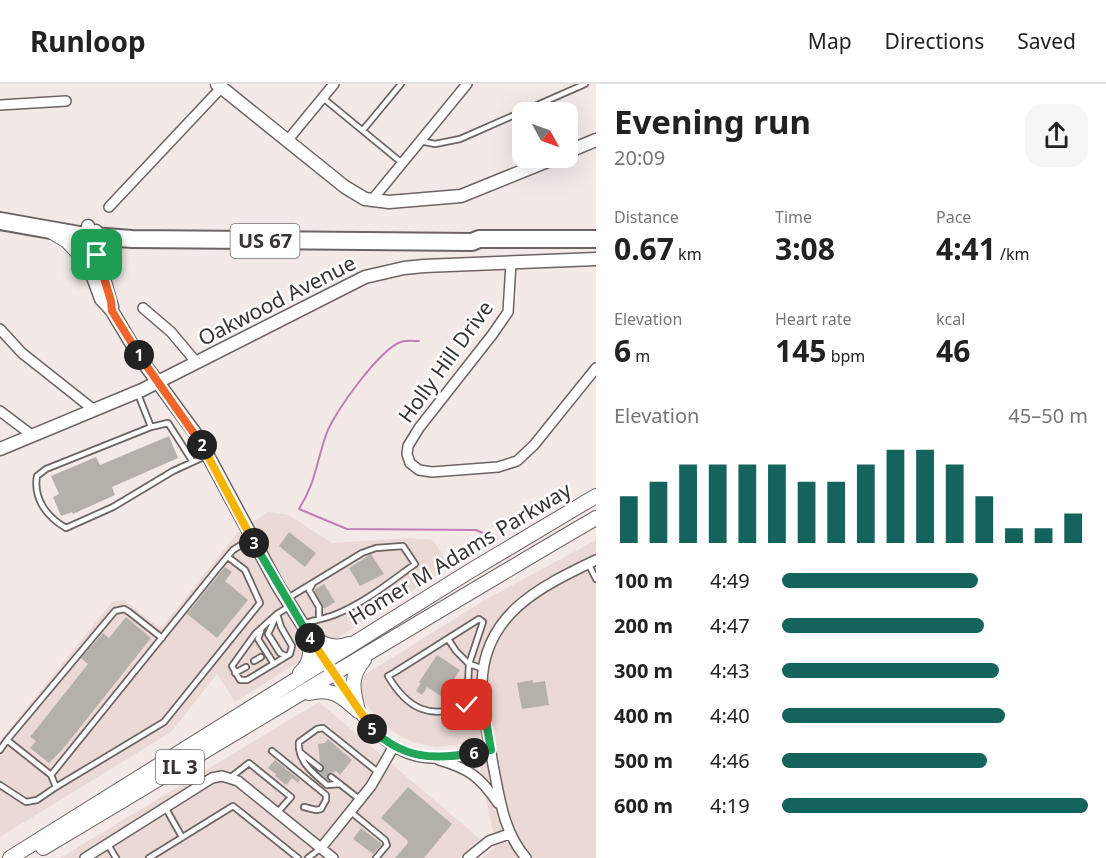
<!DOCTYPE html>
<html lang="en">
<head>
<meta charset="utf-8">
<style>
  body { margin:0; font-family:"Noto Sans",sans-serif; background:#f6f6f6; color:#222; height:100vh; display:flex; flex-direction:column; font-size:22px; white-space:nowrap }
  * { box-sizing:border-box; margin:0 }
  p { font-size:20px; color:#767676 }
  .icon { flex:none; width:33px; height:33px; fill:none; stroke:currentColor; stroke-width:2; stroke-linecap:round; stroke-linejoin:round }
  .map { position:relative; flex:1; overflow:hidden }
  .details { display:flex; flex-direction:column; background:#fff; width:510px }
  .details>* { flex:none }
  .needle { width:39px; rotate:130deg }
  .fabs { position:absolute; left:512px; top:18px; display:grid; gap:12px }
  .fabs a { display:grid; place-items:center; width:66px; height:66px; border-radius:12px; background:#fff; box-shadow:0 6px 24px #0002; font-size:30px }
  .pin { position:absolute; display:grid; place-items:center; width:51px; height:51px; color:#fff; margin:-26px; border-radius:12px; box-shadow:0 3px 9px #0006 }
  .km { position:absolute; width:30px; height:30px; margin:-15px; border-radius:50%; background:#222; color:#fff; font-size:16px; line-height:30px; text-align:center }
  .round { display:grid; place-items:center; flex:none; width:63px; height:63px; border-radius:18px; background:#f6f6f6 }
  .head { display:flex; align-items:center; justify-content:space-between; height:102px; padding:0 18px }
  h1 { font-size:33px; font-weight:700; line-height:45px }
  .stats { display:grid; grid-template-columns:repeat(3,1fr); gap:9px; height:102px; padding:6px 18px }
  .stats div { display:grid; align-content:center }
  .stats b { font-size:30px; font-weight:700 }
  .stats small { font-size:16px; font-weight:400 }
  .stats p { font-size:16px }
  .chart { height:168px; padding:12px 18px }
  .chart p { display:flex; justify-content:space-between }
  .chart svg { width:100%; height:108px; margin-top:6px; stroke:#15635d; stroke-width:6 }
  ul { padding:0 18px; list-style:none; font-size:20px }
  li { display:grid; grid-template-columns:96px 72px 1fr; align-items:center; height:45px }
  li i { height:15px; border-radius:8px; background:#15635d }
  header { display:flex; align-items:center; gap:36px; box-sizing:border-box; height:84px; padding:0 30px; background:#fff; border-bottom:2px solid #e0e0e0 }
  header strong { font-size:28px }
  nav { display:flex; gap:33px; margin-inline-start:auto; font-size:21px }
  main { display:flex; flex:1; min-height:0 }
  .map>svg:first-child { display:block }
  .built { fill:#ead9d5 }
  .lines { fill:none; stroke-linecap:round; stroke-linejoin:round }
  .stream { stroke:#c07eb6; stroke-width:2 }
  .building { fill:#b6b0ab }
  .lane-casing { stroke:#6c6463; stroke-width:8 }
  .street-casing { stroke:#6c6463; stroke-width:12 }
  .secondary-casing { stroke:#6c6463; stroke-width:15 }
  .primary-casing { stroke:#6c6463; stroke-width:16 }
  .highway-casing { stroke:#6c6463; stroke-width:20 }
  .lane { stroke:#fff; stroke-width:4.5 }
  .street { stroke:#fff; stroke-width:9 }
  .secondary { stroke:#fff; stroke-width:12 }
  .primary { stroke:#fff; stroke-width:14 }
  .highway { stroke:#fff; stroke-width:16 }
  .split-1-casing { stroke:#fff; stroke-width:12 }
  .split-2-casing { stroke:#fff; stroke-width:12 }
  .split-3-casing { stroke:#fff; stroke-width:12 }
  .split-4-casing { stroke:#fff; stroke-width:12 }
  .split-5-casing { stroke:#fff; stroke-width:12 }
  .split-6-casing { stroke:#fff; stroke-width:12 }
  .split-7-casing { stroke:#fff; stroke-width:12 }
  .split-1 { stroke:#f0652b; stroke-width:8 }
  .split-2 { stroke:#f0652b; stroke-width:8 }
  .split-3 { stroke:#f5b400; stroke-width:8 }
  .split-4 { stroke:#22a559; stroke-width:8 }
  .split-5 { stroke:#f5b400; stroke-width:8 }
  .split-6 { stroke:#22a559; stroke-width:8 }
  .split-7 { stroke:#22a559; stroke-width:8 }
  .labels { text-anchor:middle; stroke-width:5; stroke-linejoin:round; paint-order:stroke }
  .shield { fill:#fff; stroke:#737170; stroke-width:1.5 }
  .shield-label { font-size:20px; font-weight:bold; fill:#373433 }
  .street-label { font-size:21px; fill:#373433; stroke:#fff }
</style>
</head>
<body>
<header>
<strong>Runloop</strong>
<nav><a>Map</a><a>Directions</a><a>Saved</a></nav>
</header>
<main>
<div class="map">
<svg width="596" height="774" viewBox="0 0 596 774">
  <rect width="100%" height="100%" fill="#f3eae8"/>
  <path class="built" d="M268,428L289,431L332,459L408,454L433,456L450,483L235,618L217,590L171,648L0,753V657L112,518L124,516L157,542L162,543L238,448Z
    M596,456V774H482L496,762L474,659L436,663L415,659L400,652L383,641L359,611L361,593L485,516Z
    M319,618L480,755L459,774H60Z"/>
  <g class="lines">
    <path class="stream" d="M419,257C414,257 406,256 401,258C381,264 333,329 326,351C316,379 316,398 299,425L347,445L476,446L497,455"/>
  </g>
  <path class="building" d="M169,352L178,374L112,403L115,411L73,430L72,428L61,432L53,413L59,410L51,392L96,373L100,381Z
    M289,448L316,469L305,483L279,462Z
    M371,470L384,490L360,502L349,484Z
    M225,483L232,488L225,497L248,516L217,554L187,530Z
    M324,500L335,518L324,525L314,506Z
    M126,533L151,554L63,665L49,679L30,664L36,657L30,653L88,580L81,574L103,549L109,554Z
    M437,571L460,586L442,613L427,603L422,611L416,607L421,599L419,598Z
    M533,596V599L545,597L549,621L522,625L517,599Z
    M328,655L352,676L340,691L336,687L330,689L327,695L319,688L324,684L320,678L318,660L325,659Z
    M275,676L300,696L298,699L292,694L286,701L275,692L276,690L268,684Z
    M408,703L452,740L424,774H395L408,759L407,756L381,734Z
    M361,744L382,760L373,770L353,755Z"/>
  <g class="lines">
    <defs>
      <path id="lane" d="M323,14L402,79
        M363,46L401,0
        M420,57L435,60L460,55L585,0
        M138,310L151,343L46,385L37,392C33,415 47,433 66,444L113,423L173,387L208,371
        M151,343L168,339L193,378
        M588,479L596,495
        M312,501L309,506L319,523V533
        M288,514L362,469L376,464L403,462L415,480C390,498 363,520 334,531C324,535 313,536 303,540
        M277,530L281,543L292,562L290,570L247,596H240L232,582L255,550Z
        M261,547L258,555L274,580
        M448,555L456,567L469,580L483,538L479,535L395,588L388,592C408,626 431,636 467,621
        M286,572L280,569L268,550L277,530L290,522
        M254,577L261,573
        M235,589L246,583
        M483,619L467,621L469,580L484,585
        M7,656L115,527L124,525L129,528L162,554
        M0,666L7,656L51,691
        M272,667L326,711V716L321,725L316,726L304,723
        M300,668L320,684
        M231,693L249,679L291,713L277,729
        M331,693L340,700
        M0,701L26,718L37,716L56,703L51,691L218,484L233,466L252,454
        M56,703L164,638L260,519L245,486L228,473
        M359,715L340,700L327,701C314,690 297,677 299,658L317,645L323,644L379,689
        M165,723L182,753
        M351,728L385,756L387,761L376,774
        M107,759L116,774
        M149,774L233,722L298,774
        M308,774L321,764"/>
      <path id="street" d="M0,21L66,17
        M287,57L334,0
        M372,116L467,0
        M109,123L221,4
        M511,179L508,228L492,251L419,344L408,362L407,370L410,379L419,386L432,388L498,383L517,377L534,361L596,284
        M143,224L171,248L197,279
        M0,245L22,269L94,326
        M0,327L33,352
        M334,591C358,627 382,672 431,674C451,674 471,670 491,666
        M439,676C470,685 480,693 498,719
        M321,764L371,702L394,662
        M85,774L212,694L222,692L238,697L333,774
        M468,774L489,757L509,750
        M526,774C503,747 500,715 493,681C489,654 481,626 482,599C484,529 542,502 596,476"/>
      <path id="secondary" d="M217,0L345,103L365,115L389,118L461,112L555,74
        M567,68L596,56
        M88,142L86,160L88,179L101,215L112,227L140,274L198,353L277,500L334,591
        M96,147L97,171L112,223
        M0,365L142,306L365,193L404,184L424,182L596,175"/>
      <path id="primary" d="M52,148L67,157L88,179
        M100,182L103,168L117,154
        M305,548C319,558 331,567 349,560
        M300,589C314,576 311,565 305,548
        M309,609C331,603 342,612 358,627
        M358,627C353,607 349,593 364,576
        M43,764C228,654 411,542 596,434
        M10,774L470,487L596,412"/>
      <path id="highway" d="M0,137L79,151L132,155L472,158L479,155H596"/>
    </defs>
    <use href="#lane" class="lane-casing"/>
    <use href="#street" class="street-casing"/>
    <use href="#secondary" class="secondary-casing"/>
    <use href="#primary" class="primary-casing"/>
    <use href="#highway" class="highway-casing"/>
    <use href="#lane" class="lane"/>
    <use href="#street" class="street"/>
    <use href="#secondary" class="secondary"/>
    <use href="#primary" class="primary"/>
    <use href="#highway" class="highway"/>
  </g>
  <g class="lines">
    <defs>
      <path id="split-1" d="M97,171L111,217L112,227L139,271"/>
      <path id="split-2" d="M139,271L202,361"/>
      <path id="split-3" d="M202,361L254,459"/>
      <path id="split-4" d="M254,459L310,554"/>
      <path id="split-5" d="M310,554L372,645"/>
      <path id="split-6" d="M372,645C403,675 433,676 474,669"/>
      <path id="split-7" d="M467,621L483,619L491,666L474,669"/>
    </defs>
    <use href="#split-1" class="split-1-casing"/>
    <use href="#split-2" class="split-2-casing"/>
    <use href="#split-3" class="split-3-casing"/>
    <use href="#split-4" class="split-4-casing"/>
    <use href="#split-5" class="split-5-casing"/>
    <use href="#split-6" class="split-6-casing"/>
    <use href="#split-7" class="split-7-casing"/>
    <use href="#split-1" class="split-1"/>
    <use href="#split-2" class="split-2"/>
    <use href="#split-3" class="split-3"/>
    <use href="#split-4" class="split-4"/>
    <use href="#split-5" class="split-5"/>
    <use href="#split-6" class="split-6"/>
    <use href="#split-7" class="split-7"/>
  </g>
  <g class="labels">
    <g class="shield">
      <rect x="230.5" y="140" width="69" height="34" rx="4.5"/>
      <rect x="156" y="666" width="48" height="34" rx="4.5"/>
    </g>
    <g class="shield-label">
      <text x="265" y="164">US 67</text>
      <text x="180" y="690">IL 3</text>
    </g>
    <g class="street-label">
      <text transform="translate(277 217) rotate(-27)" y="7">Oakwood Avenue</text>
      <text transform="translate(446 278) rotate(-54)" y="7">Holly Hill Drive</text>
      <text transform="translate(460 470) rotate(-31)" y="7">Homer M Adams Parkway</text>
    </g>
  </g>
</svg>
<div class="fabs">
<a><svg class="needle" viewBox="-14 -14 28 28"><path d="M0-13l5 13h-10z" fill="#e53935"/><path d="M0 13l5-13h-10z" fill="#767676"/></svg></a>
</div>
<div class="pin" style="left:97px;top:171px;background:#1e9e55"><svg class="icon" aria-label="arrive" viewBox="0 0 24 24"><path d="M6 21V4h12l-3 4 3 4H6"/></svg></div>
<div class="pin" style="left:467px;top:621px;background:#d93025"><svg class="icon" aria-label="check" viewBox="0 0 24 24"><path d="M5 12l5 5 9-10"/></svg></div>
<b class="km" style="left:139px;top:271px">1</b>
<b class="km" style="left:202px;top:361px">2</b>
<b class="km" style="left:254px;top:459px">3</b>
<b class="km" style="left:310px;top:554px">4</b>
<b class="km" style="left:372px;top:645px">5</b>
<b class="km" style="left:474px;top:669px">6</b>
</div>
<section class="details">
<div class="head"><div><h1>Evening run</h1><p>20:09</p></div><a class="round"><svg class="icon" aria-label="share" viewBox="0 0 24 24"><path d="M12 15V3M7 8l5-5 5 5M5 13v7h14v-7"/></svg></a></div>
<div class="stats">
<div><p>Distance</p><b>0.67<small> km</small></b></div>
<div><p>Time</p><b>3:08</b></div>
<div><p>Pace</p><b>4:41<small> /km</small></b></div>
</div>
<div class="stats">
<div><p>Elevation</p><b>6<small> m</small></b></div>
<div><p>Heart rate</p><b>145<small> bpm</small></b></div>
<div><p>kcal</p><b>46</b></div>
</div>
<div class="chart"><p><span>Elevation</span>45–50 m</p>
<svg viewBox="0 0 160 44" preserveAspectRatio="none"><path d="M5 44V25M15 44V19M25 44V12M35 44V12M45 44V12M55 44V12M65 44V19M75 44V19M85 44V12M95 44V6M105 44V6M115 44V12M125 44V25M135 44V38M145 44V38M155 44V32"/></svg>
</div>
<ul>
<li><b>100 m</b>4:49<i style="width:64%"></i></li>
<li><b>200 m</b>4:47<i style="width:66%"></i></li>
<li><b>300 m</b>4:43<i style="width:71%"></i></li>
<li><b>400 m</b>4:40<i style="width:73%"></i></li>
<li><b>500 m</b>4:46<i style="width:67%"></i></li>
<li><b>600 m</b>4:19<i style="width:100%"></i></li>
</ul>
</section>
</main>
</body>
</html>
